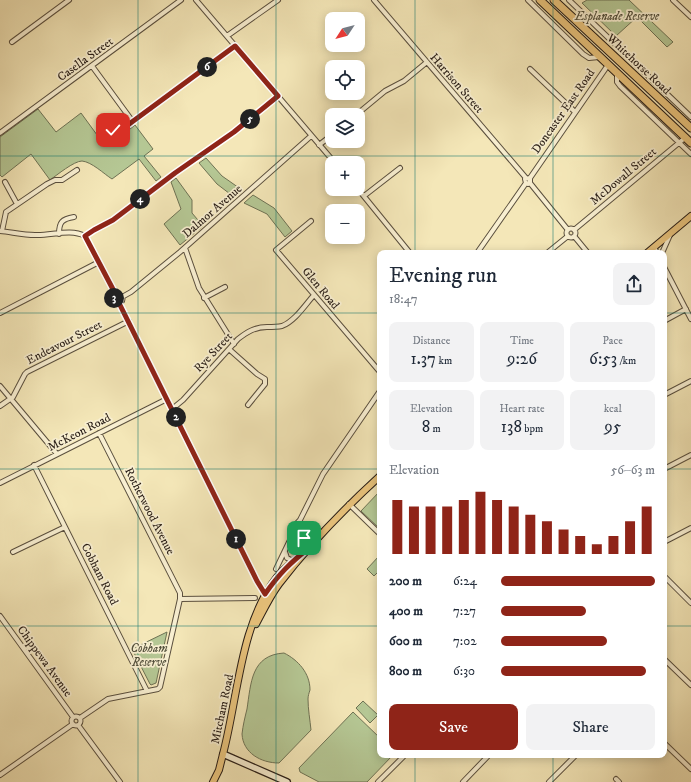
<!DOCTYPE html>
<html lang="en">
<head>
<meta charset="utf-8">
<style>
  body { margin:0; font-family:"IM FELL DW Pica",serif; background:#f2f2f3; color:#1f2937; height:100vh; display:flex; flex-direction:column; font-size:15px; white-space:nowrap }
  * { box-sizing:border-box; margin:0 }
  p { font-size:13px; color:#747a83 }
  .icon { flex:none; width:22px; height:22px; fill:none; stroke:currentColor; stroke-width:2; stroke-linecap:round; stroke-linejoin:round }
  .map { position:relative; flex:1; overflow:hidden }
  .sheet { position:absolute; left:377px; top:250px; width:290px; height:508px; display:flex; flex-direction:column; background:#fff; border-radius:8px; box-shadow:0 2px 10px #0003 }
  .sheet>* { flex:none }
  .needle { width:26px; rotate:234deg }
  .buttons { position:absolute; left:325px; top:12px; display:grid; gap:8px }
  .buttons a { display:grid; place-items:center; width:40px; height:40px; border-radius:8px; background:#fff; box-shadow:0 2px 10px #0003; font-size:20px }
  .pin { position:absolute; display:grid; place-items:center; width:34px; height:34px; color:#fff; margin:-17px; border-radius:8px; box-shadow:0 2px 6px #0006 }
  .km { position:absolute; width:20px; height:20px; margin:-10px; border-radius:50%; background:#222; color:#fff; font-size:11px; line-height:20px; text-align:center }
  .round { display:grid; place-items:center; flex:none; width:42px; height:42px; border-radius:8px; background:#f2f2f3 }
  .overview { display:flex; align-items:center; justify-content:space-between; height:68px; padding:0 12px }
  h1 { font-size:22px; font-weight:600; line-height:30px }
  .metrics { display:grid; grid-template-columns:repeat(3,1fr); gap:6px; height:68px; padding:4px 12px }
  .metrics div { display:grid; align-content:center; border-radius:8px; background:#f2f2f3; text-align:center }
  .metrics b { font-size:17px; font-weight:600 }
  .metrics small { font-size:11px; font-weight:400 }
  .metrics p { font-size:11px }
  .chart { height:112px; padding:8px 12px }
  .chart p { display:flex; justify-content:space-between }
  .chart svg { width:100%; height:72px; margin-top:4px; stroke:#8f2418; stroke-width:6 }
  .action { display:flex; gap:8px; margin-top:auto; padding:8px 12px }
  .action a { flex:1; height:46px; border-radius:8px; background:#8f2418; color:#fff; font-size:16px; font-weight:600; line-height:46px; text-align:center }
  .action a+a { background:#f2f2f3; color:#1f2937 }
  ul { padding:0 12px; list-style:none; font-size:13px }
  li { display:grid; grid-template-columns:64px 48px 1fr; align-items:center; height:30px }
  li i { height:10px; border-radius:5px; background:#8f2418 }
  .map>svg:first-child { display:block }
  .green { fill:#b5c794; stroke:#6e7254 }
  .lines { fill:none; stroke-linecap:round; stroke-linejoin:round }
  .minor-casing { stroke:#5a4f3e; stroke-width:6 }
  .secondary-casing { stroke:#271c15; stroke-width:8 }
  .primary-casing { stroke:#271c15; stroke-width:8 }
  .trunk-casing { stroke:#271c15; stroke-width:9 }
  .minor { stroke:#f8efd1; stroke-width:4 }
  .secondary { stroke:#f8efd1; stroke-width:5.5 }
  .primary { stroke:#eac47c; stroke-width:6 }
  .trunk { stroke:#eac47c; stroke-width:7 }
  .route-casing { stroke:#fff; stroke-width:8 }
  .route { stroke:#8f2418; stroke-width:5 }
  .grid { fill:none; stroke:#0f766e; stroke-width:1; stroke-opacity:0.55 }
  .labels { text-anchor:middle; stroke-width:3.5; stroke-linejoin:round; paint-order:stroke }
  .park-label { font-size:12px; font-style:italic; fill:#524f3b; stroke:#f8efd1 }
  .street-label { font-size:12px; fill:#271c15; stroke:#f8efd1 }
</style>
</head>
<body>
<div class="map">
<svg width="691" height="782" viewBox="0 0 691 782">
  <rect width="100%" height="100%" fill="#f4e7b8"/>
  <filter id="stains"><feTurbulence type="fractalNoise" baseFrequency=".005" numOctaves="4"/><feColorMatrix values="0 0 0 0 .2 0 0 0 0 .09 0 0 0 0 .02 0 0 0 .5 -.17"/></filter>
  <radialGradient id="worn" r=".72"><stop offset=".6" stop-color="#630" stop-opacity="0"/><stop offset="1" stop-color="#630" stop-opacity=".3"/></radialGradient>
  <path class="green" d="M587,0H629L673,42L667,47L637,17L616,36L582,3Z
    M38,109L56,132L81,113L100,139L124,121L130,129L135,125L153,149L144,156L161,177L156,181L139,159L112,179C104,174 92,162 82,161C74,161 57,175 50,180L31,154L2,177L0,175V137Z
    M206,158L222,176L242,190L234,197L217,184L199,163Z
    M176,178L192,200V213L203,226L180,245L164,224L181,209L171,182Z
    M253,195L274,208L292,231L285,237L267,214L244,203Z
    M380,491V529L361,511Z
    M379,556L380,570L374,576L367,569Z
    M167,632L156,683L151,685L150,684L132,649Z
    M284,653C298,660 310,673 310,690C309,693 308,696 308,699C308,709 310,720 311,730L279,763C261,763 243,753 242,734C243,725 245,717 247,709C251,683 251,655 284,653Z
    M363,701L378,715L370,723L356,708Z
    M353,712L380,738V755H393L367,782H319L300,772L299,768Z"/>
  <g class="lines">
    <defs>
      <path id="minor" d="M196,0L335,163
        M374,0L526,178
        M528,0L583,54L589,58L599,57
        M569,0L691,117
        M673,0L691,17
        M227,36L278,0
        M12,42L69,0
        M92,66L133,122
        M530,69L575,112
        M617,72V82L620,86L691,154
        M356,115L385,91L404,81L427,62
        M113,131L116,133H118L235,46
        M0,133L181,0
        M319,145L332,135
        M530,178L608,65
        M5,182L17,204
        M530,183L568,230
        M358,189L410,253
        M364,196L400,168
        M311,221L276,250L380,372
        M566.5 233a4.5 4.5 0 1 1 9 0a4.5 4.5 0 1 1-9 0Z
        M574,230L686,137
        M0,231C11,232 23,235 35,235C51,236 70,228 85,236L116,295
        M2,231L6,212L47,184L55,180H62L77,170
        M59,234C59,222 62,219 74,217
        M85,236L94,230L113,220L175,173L234,132L278,96
        M574,236L588,253
        M654,247L657,253
        M185,248L199,288L234,344
        M477,253L526,183L525,179L530,178V183L528,184L526,183
        M547,253L568,236
        M662,253L670,235
        M664,267L691,319
        M113.5 299a4.5 4.5 0 1 1 9 0a4.5 4.5 0 1 1-9 0Z
        M122,297L131,292L180,252L311,136
        M204,298L225,287
        M119,303L257,581L267,595
        M0,313L99,262
        M664,321L686,309
        M230,350L257,374L265,379V384L248,405
        M0,386L57,454
        M664,395L691,381
        M0,406L13,397L25,374L27,372L129,321
        M172,409L183,400L238,339C247,332 255,327 267,327C272,327 277,327 282,326C295,321 305,305 314,295
        M99,433L180,593V599
        M34,465L147,691
        M664,469L691,455
        M0,483L167,399
        M349,504L380,534
        M300,520L299,531L307,542L309,548
        M664,542L691,528
        M309,549C299,542 288,531 300,520L323,474L380,391
        M13,552L65,527
        M285,552L287,558L293,561
        M276,569L290,540
        M664,576L691,603
        M0,616L73,717
        M664,659L691,685
        M71.5 721a4.5 4.5 0 1 1 9 0a4.5 4.5 0 1 1-9 0Z
        M80,718L108,699L158,689L160,687L180,599L255,598
        M78,725L120,782
        M664,743L691,769
        M0,775L73,724
        M616,779L619,782
        M378,782L405,755
        M463,782L489,755
        M549,782L576,755"/>
      <path id="secondary" d="M223,754L287,782"/>
      <path id="primary" d="M647,253L691,216
        M256,624C263,611 270,596 279,584C309,545 344,509 380,476
        M213,782L219,770L223,754C238,698 240,624 277,577C286,566 298,557 309,549"/>
      <path id="trunk" d="M540,0L691,143
        M554,0L691,128"/>
    </defs>
    <use href="#minor" class="minor-casing"/>
    <use href="#secondary" class="secondary-casing"/>
    <use href="#primary" class="primary-casing"/>
    <use href="#trunk" class="trunk-casing"/>
    <use href="#minor" class="minor"/>
    <use href="#secondary" class="secondary"/>
    <use href="#primary" class="primary"/>
    <use href="#trunk" class="trunk"/>
  </g>
  <g class="lines">
    <defs>
      <path id="route" d="M113,130L117,133L235,46L278,96L234,132L175,173L113,220L94,230L85,236L116,295L115,300L119,303L257,581L265,594C279,574 290,563 309,548L307,542L304,538"/>
    </defs>
    <use href="#route" class="route-casing"/>
    <use href="#route" class="route"/>
  </g>
  <path class="grid" d="M138,0V782M276,0V782M415,0V253M553,0V253M0,156H691M0,313H380M664,313H691M0,469H380M664,469H691M0,626H380M664,626H691M415,755V782M553,755V782"/>
  <g class="labels">
    <g class="park-label">
      <text x="617" y="20">Esplanade Reserve</text>
      <text x="149" y="652">Cobham<tspan x="149" dy="14">Reserve</tspan></text>
    </g>
    <g class="street-label">
      <text transform="translate(85 59) rotate(-36)" y="4">Casella Street</text>
      <text transform="translate(639 64) rotate(43)" y="4">Whitehorse Road</text>
      <text transform="translate(457 83) rotate(49)" y="4">Harrison Street</text>
      <text transform="translate(563 111) rotate(-55)" y="4">Doncaster East Road</text>
      <text transform="translate(623 176) rotate(-40)" y="4">McDowall Street</text>
      <text transform="translate(212 211) rotate(-41)" y="4">Dalmor Avenue</text>
      <text transform="translate(321 288) rotate(50)" y="4">Glen Road</text>
      <text transform="translate(64 342) rotate(-27)" y="4">Endeavour Street</text>
      <text transform="translate(213 352) rotate(-47)" y="4">Rye Street</text>
      <text transform="translate(79 432) rotate(-27)" y="4">McKeon Road</text>
      <text transform="translate(150 511) rotate(63)" y="4">Rotherwood Avenue</text>
      <text transform="translate(100 574) rotate(63)" y="4">Cobham Road</text>
      <text transform="translate(45 661) rotate(54)" y="4">Chippewa Avenue</text>
      <text transform="translate(222 709) rotate(-78)" y="4">Mitcham Road</text>
    </g>
  </g>
  <rect width="100%" height="100%" filter="url(#stains)"/>
  <rect width="100%" height="100%" fill="url(#worn)"/>
</svg>
<div class="buttons">
<a><svg class="needle" viewBox="-14 -14 28 28"><path d="M0-13l5 13h-10z" fill="#e53935"/><path d="M0 13l5-13h-10z" fill="#747a83"/></svg></a>
<a><svg class="icon" aria-label="locate" viewBox="0 0 24 24"><circle cx="12" cy="12" r="6"/><path d="M12 2v4M12 18v4M2 12h4M18 12h4"/></svg></a>
<a><svg class="icon" aria-label="layers" viewBox="0 0 24 24"><path d="M12 4l9 5-9 5-9-5zM3 14l9 5 9-5"/></svg></a>
<a>+</a>
<a>−</a>
</div>
<div class="pin" style="left:304px;top:538px;background:#1e9e55"><svg class="icon" aria-label="arrive" viewBox="0 0 24 24"><path d="M6 21V4h12l-3 4 3 4H6"/></svg></div>
<div class="pin" style="left:113px;top:130px;background:#d93025"><svg class="icon" aria-label="check" viewBox="0 0 24 24"><path d="M5 12l5 5 9-10"/></svg></div>
<b class="km" style="left:236px;top:539px">1</b>
<b class="km" style="left:176px;top:417px">2</b>
<b class="km" style="left:114px;top:298px">3</b>
<b class="km" style="left:140px;top:199px">4</b>
<b class="km" style="left:250px;top:119px">5</b>
<b class="km" style="left:207px;top:67px">6</b>
<section class="sheet">
<div class="overview"><div><h1>Evening run</h1><p>18:47</p></div><a class="round"><svg class="icon" aria-label="share" viewBox="0 0 24 24"><path d="M12 15V3M7 8l5-5 5 5M5 13v7h14v-7"/></svg></a></div>
<div class="metrics">
<div><p>Distance</p><b>1.37<small> km</small></b></div>
<div><p>Time</p><b>9:26</b></div>
<div><p>Pace</p><b>6:53<small> /km</small></b></div>
</div>
<div class="metrics">
<div><p>Elevation</p><b>8<small> m</small></b></div>
<div><p>Heart rate</p><b>138<small> bpm</small></b></div>
<div><p>kcal</p><b>95</b></div>
</div>
<div class="chart"><p><span>Elevation</span>56–63 m</p>
<svg viewBox="0 0 160 44" preserveAspectRatio="none"><path d="M5 44V11M15 44V15M25 44V15M35 44V15M45 44V11M55 44V6M65 44V11M75 44V15M85 44V20M95 44V24M105 44V29M115 44V33M125 44V38M135 44V33M145 44V24M155 44V15"/></svg>
</div>
<ul>
<li><b>200 m</b>6:24<i style="width:100%"></i></li>
<li><b>400 m</b>7:27<i style="width:55%"></i></li>
<li><b>600 m</b>7:02<i style="width:69%"></i></li>
<li><b>800 m</b>6:30<i style="width:94%"></i></li>
</ul>
<div class="action"><a>Save</a><a>Share</a></div>
</section>
</div>
</body>
</html>
